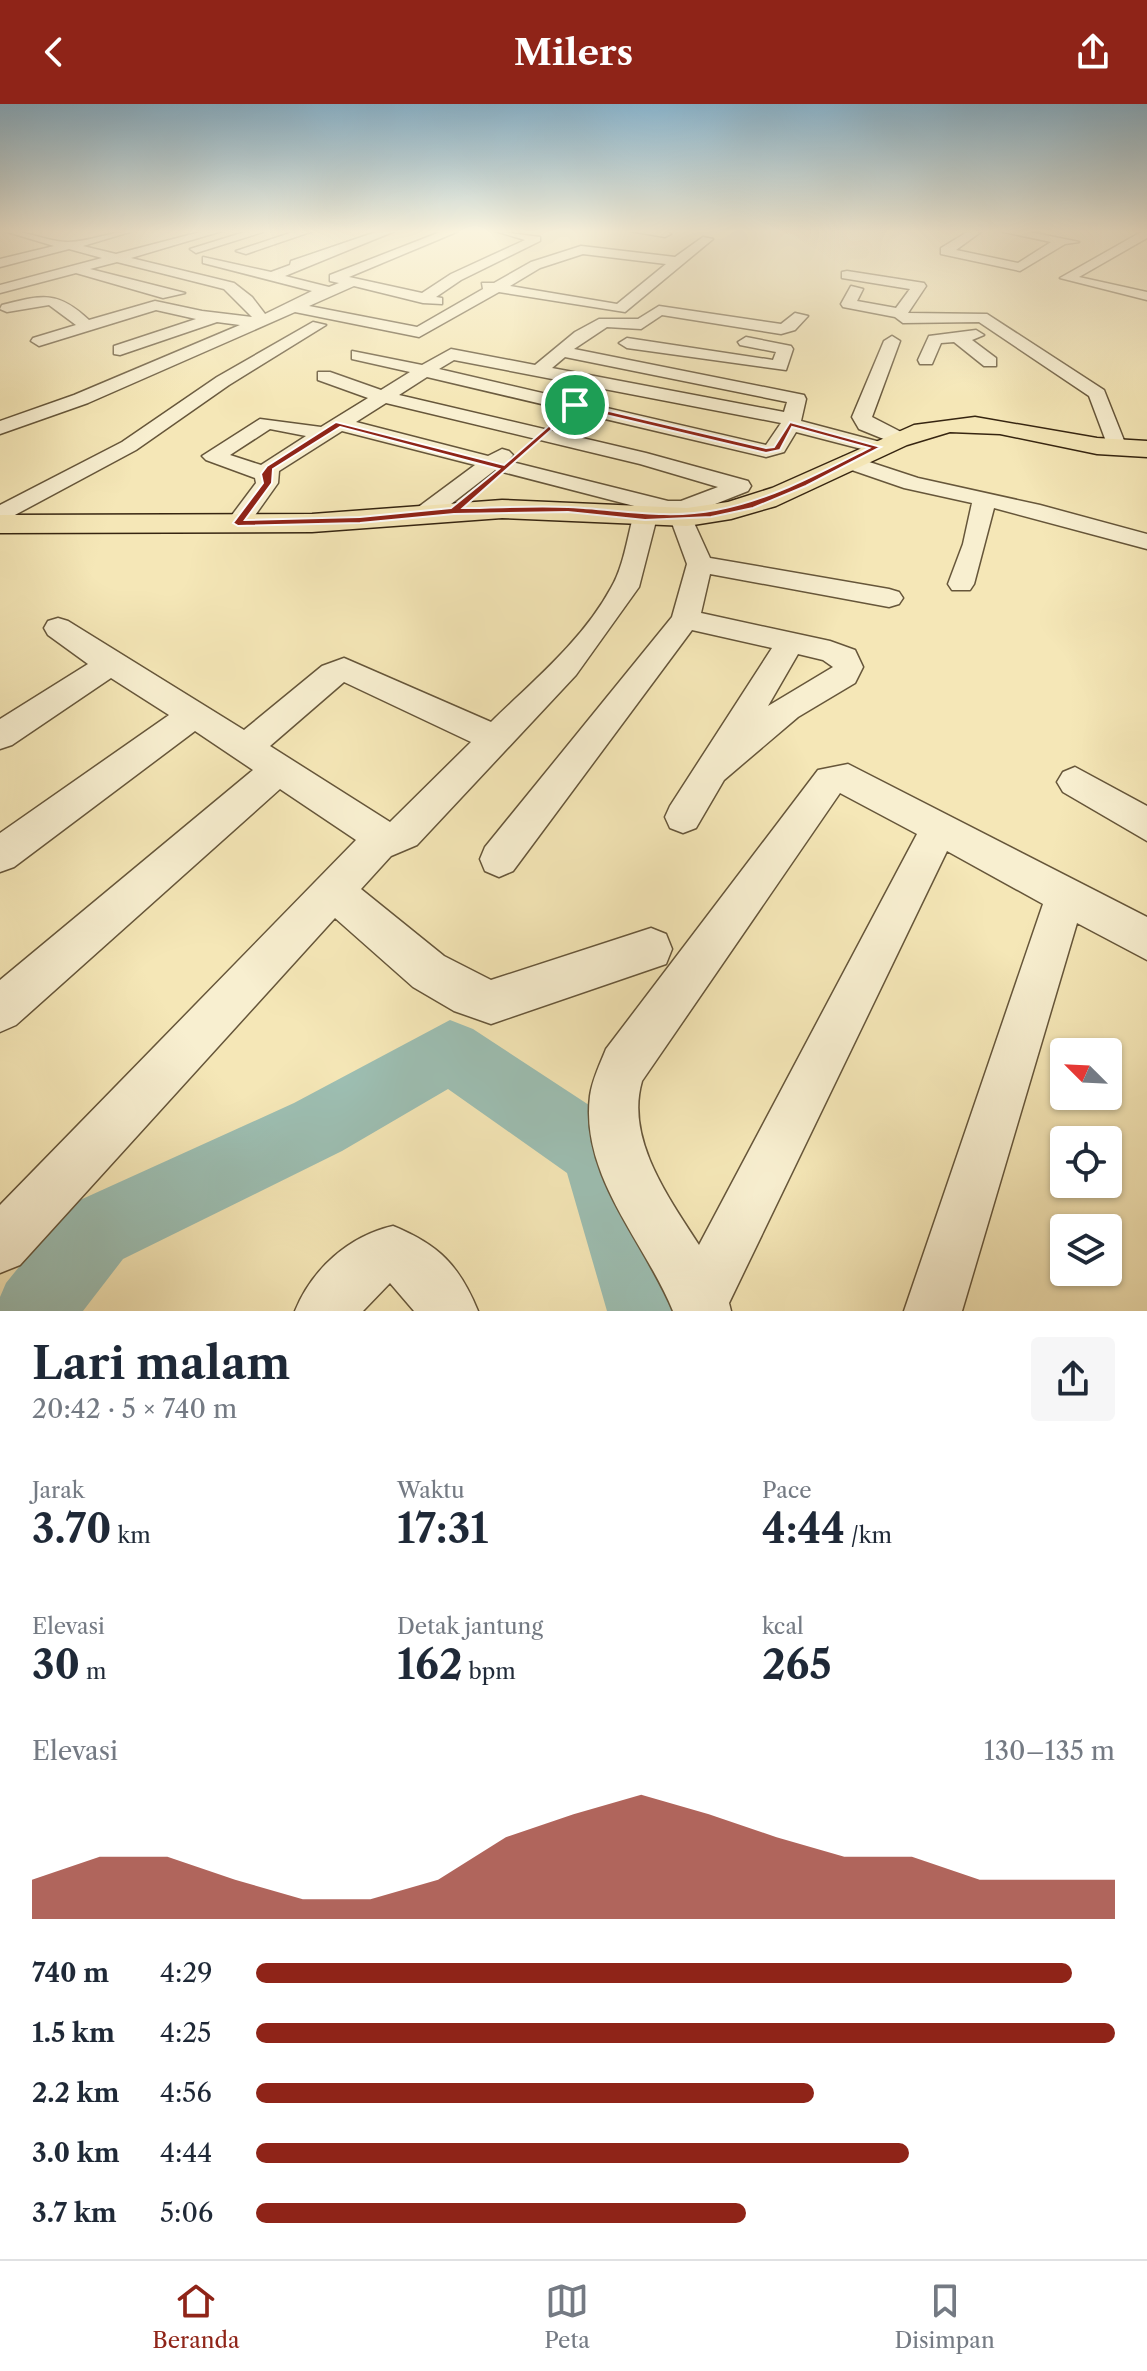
<!DOCTYPE html>
<html lang="id">
<head>
<meta charset="utf-8">
<style>
  body { margin:0; font-family:"Libre Caslon Text",serif; background:#f6f6f7; color:#1f2937; height:100vh; display:flex; flex-direction:column; font-size:30px; white-space:nowrap }
  * { box-sizing:border-box; margin:0 }
  p { font-size:26px; color:#747a83 }
  .icon { flex:none; width:44px; height:44px; fill:none; stroke:currentColor; stroke-width:2; stroke-linecap:round; stroke-linejoin:round }
  .map { position:relative; height:1207px; overflow:hidden }
  .side { display:flex; flex-direction:column; background:#fff; flex:1 }
  .side>* { flex:none }
  .needle { width:52px; rotate:294deg }
  .fabs { position:absolute; left:1050px; top:934px; display:grid; gap:16px }
  .fabs a { display:grid; place-items:center; width:72px; height:72px; border-radius:8px; background:#fff; box-shadow:0 2px 6px #0004; font-size:40px }
  .pin { position:absolute; display:grid; place-items:center; width:68px; height:68px; color:#fff; margin:-34px; border:4px solid #fff; border-radius:50%; box-shadow:0 2px 8px #0007 }
  .round { display:grid; place-items:center; flex:none; width:84px; height:84px; border-radius:8px; background:#f6f6f7 }
  .overview { display:flex; align-items:center; justify-content:space-between; height:136px; padding:0 32px }
  h1 { font-size:44px; font-weight:800; line-height:60px }
  .metrics { display:grid; grid-template-columns:repeat(3,1fr); gap:12px; height:136px; padding:8px 32px }
  .metrics div { display:grid; align-content:center }
  .metrics b { font-size:40px; font-weight:800 }
  .metrics small { font-size:22px; font-weight:400 }
  .metrics p { font-size:22px }
  .chart { height:224px; padding:16px 32px }
  .chart p { display:flex; justify-content:space-between }
  .chart svg { width:100%; height:144px; margin-top:8px; fill:#8f2418; opacity:.7 }
  ul { padding:0 32px; list-style:none; font-size:26px }
  li { display:grid; grid-template-columns:128px 96px 1fr; align-items:center; height:60px }
  li i { height:20px; border-radius:10px; background:#8f2418 }
  header { display:flex; justify-content:space-between; align-items:center; height:104px; padding:0 32px; background:#8f2418; color:#fff; font-size:36px; font-weight:800 }
  .tab-bar { display:flex; justify-content:space-around; align-items:center; height:112px; border-top:2px solid #e0e1e3; background:#fff; font-size:22px; color:#747a83 }
  .tab-bar a { display:grid; justify-items:center; gap:4px }
  .tab-bar .selected { color:#8f2418 }
  .map>svg:first-child { display:block }
  .lines { fill:none; stroke-linecap:round; stroke-linejoin:round }
  .river { fill:#9dbfb3; fill-rule:evenodd }
  .minor-casing { stroke:#66563a; stroke-width:3 }
  .major-casing { stroke:#362511; stroke-width:3 }
  .minor { fill:#f8efd0; fill-rule:evenodd }
  .major { fill:#f5e7b7; fill-rule:evenodd }
  .route { fill:#8f2418; stroke:#fff; stroke-width:2; fill-rule:evenodd }
</style>
</head>
<body>
<header><svg class="icon" aria-label="back" viewBox="0 0 24 24"><path d="M15 5l-7 7 7 7"/></svg>Milers<svg class="icon" aria-label="share" viewBox="0 0 24 24"><path d="M12 15V3M7 8l5-5 5 5M5 13v7h14v-7"/></svg></header>
<div class="map">
<svg width="1147" height="1207" viewBox="0 0 1147 1207">
  <rect width="100%" height="100%" fill="#f5e7b7"/>
  <filter id="stains"><feTurbulence type="fractalNoise" baseFrequency=".0025" numOctaves="4"/><feColorMatrix values="0 0 0 0 .2 0 0 0 0 .09 0 0 0 0 .02 0 0 0 .5 -.17"/></filter>
  <radialGradient id="worn" r=".72"><stop offset=".6" stop-color="#630" stop-opacity="0"/><stop offset="1" stop-color="#630" stop-opacity=".3"/></radialGradient>
  <g class="lines">
    <path class="river" d="M450,916L473,925L621,1022L687,1207H607L567,1069L448,985L342,1047L123,1155L83,1207H0V1193L6,1179L69,1101L294,999Z"/>
    <defs>
      <path id="minor" d="M4,127C27,126 47,138 68,138C90,138 111,127 133,127L83,142L116,150L204,127H222L131,154L234,179L252,193L265,210L312,187L203,159V153L271,168L290,161L291,157L379,127H395L285,172L329,183L339,179L330,177V171L443,127H459L349,173L422,189L451,170L525,136L495,127L540,133V137L461,176L436,193L442,194V200L423,199L354,182L309,202L417,223L483,185L482,179H494L531,158L581,142L675,153L703,133L713,135L625,208L499,188L419,233L295,208L88,299L0,330V317L74,291L240,221L217,218L120,251L114,250V242L196,215L156,206L39,242L31,237L33,234L76,221L49,201L7,208L0,205L2,201C42,191 57,186 89,216L155,197L202,207L252,213L224,185L117,158L90,165L185,189L163,194L76,169L0,189V181L102,154L69,145L0,163V155L54,142ZM583,150L666,160L617,200L510,182L540,164Z
        M248,127H266L196,149L190,145Z
        M296,127H313L246,150L236,147Z
        M630,127H666L671,130L665,133Z
        M969,127H982L956,146L1018,159L1051,138L999,127H1025L1079,138L1065,140L1020,167L941,150V144Z
        M1143,127H1147V134L1079,173L1147,188V196L1060,174Z
        M847,167L924,179L926,182L908,209L987,210L1104,286L1127,344L1124,348H1110L1089,292L979,218L903,219L895,213L843,203L841,200L851,182L863,185L857,197L896,204L910,185L842,174V168Z
        M659,202L781,220L795,209L808,212L795,226L781,230L662,211L641,225L607,223L574,245L804,291L806,295L801,317L884,339L887,343L877,349L796,328L784,348L766,353L427,273L399,291L646,349L748,377L751,382L748,387L690,410L710,454L889,485L899,488L903,494L899,500L889,503L710,470L701,509L830,537L855,546L863,563L855,579L798,613L724,676L696,724L683,729L670,724L665,713L670,702L772,544L692,526L513,767L499,773L485,767L480,755L485,743L672,513L687,460L669,411L495,366L433,414H417L413,409L417,404L475,361L342,327L279,367L278,379L246,424L238,426L226,419L256,379L255,374L206,356L202,352L260,315L321,323L368,294L318,276V268H330L381,286L410,268L352,255V247L422,261L451,245L535,261L575,228L599,215H638ZM565,253L787,298L784,308L552,264ZM454,256L781,319L766,341L439,265ZM386,299L640,360L718,383L681,397H668L508,357L513,351L509,347L502,345L488,352L356,318ZM270,325L306,332L261,361L230,351ZM798,550L823,556L833,563L768,602Z
        M313,218L326,221L229,281L136,346L0,419V401L122,338L217,273Z
        M976,226L984,231L972,236L996,254V262H984L954,238L941,239L932,260H920L918,256L929,232Z
        M892,232L900,237L872,313L905,330L908,334L905,338H891L859,325L852,313L884,237Z
        M746,233L791,242L793,245L786,266L627,244L619,239L627,234L773,256L776,248L740,241L738,238Z
        M851,352L918,374L1040,401L1147,430V445L994,404L974,480L970,486H952L948,480L963,440L972,399L904,384L843,363L840,358L843,353Z
        M645,406L657,413L639,483L576,571L417,741L391,752L361,785L444,852L491,876L651,824L666,830L672,845L666,860L491,920L454,907L413,883L335,814L20,1161L0,1169V1101L356,736L280,685L16,921L0,928V876L253,666L195,627L14,763L0,768V729L169,611L111,574L12,641L0,645V615L88,560L48,531L44,524L48,517L58,514L68,517L244,626L322,562L344,554L491,618C532,578 583,536 611,484C623,464 627,436 633,413ZM344,578L471,638L390,718L270,642Z
        M848,660L1147,813V856L1077,819L962,1207H904L1043,800L947,747L729,1199L731,1207H673C645,1138 580,1072 590,992C592,976 600,960 606,945L818,666ZM840,689L917,730L699,1141C669,1094 625,1035 642,977Z
        M1075,663L1147,702V737L1063,688L1057,678L1063,668Z
        M393,1122C439,1141 459,1161 478,1207H414L390,1179L363,1207H295C312,1165 349,1132 393,1122Z"/>
      <path id="major" d="M975,313L1097,334L1147,337V353L1097,350L1000,330L950,328L907,341L776,402L731,415L687,422L502,414L312,428L0,429V411L312,410L502,396L687,404L728,398L772,384L914,321Z"/>
    </defs>
    <use href="#minor" class="minor-casing"/>
    <use href="#major" class="major-casing"/>
    <use href="#minor" class="minor"/>
    <use href="#major" class="major"/>
  </g>
  <linearGradient id="sky" x2="0" y2="1"><stop stop-color="#8ab8d3"/><stop offset="0.43" stop-color="#faf4df"/><stop offset="1" stop-color="#faf4df" stop-opacity="0"/></linearGradient>
  <rect width="1147" height="296" fill="url(#sky)"/>
  <path class="route" d="M575,299L766,344L774,343L790,318L881,343L806,382L753,404L711,413L645,416L568,408L454,410L360,419L238,422L233,419L263,379L261,370L267,362L336,318L504,361ZM576,304L766,349L780,346L792,323L869,344C820,369 770,396 716,406C666,416 617,405 568,403C533,401 498,404 463,404ZM340,323L499,365L451,404L360,413L245,416L272,379L273,365Z"/>
  <rect width="100%" height="100%" filter="url(#stains)"/>
  <rect width="100%" height="100%" fill="url(#worn)"/>
</svg>
<div class="fabs">
<a><svg class="needle" viewBox="-14 -14 28 28"><path d="M0-13l5 13h-10z" fill="#e53935"/><path d="M0 13l5-13h-10z" fill="#747a83"/></svg></a>
<a><svg class="icon" aria-label="locate" viewBox="0 0 24 24"><circle cx="12" cy="12" r="6"/><path d="M12 2v4M12 18v4M2 12h4M18 12h4"/></svg></a>
<a><svg class="icon" aria-label="layers" viewBox="0 0 24 24"><path d="M12 4l9 5-9 5-9-5zM3 14l9 5 9-5"/></svg></a>
</div>
<div class="pin" style="left:575px;top:301px;background:#1e9e55"><svg class="icon" aria-label="arrive" viewBox="0 0 24 24"><path d="M6 21V4h12l-3 4 3 4H6"/></svg></div>
</div>
<section class="side">
<div class="overview"><div><h1>Lari malam</h1><p>20:42 · 5 × 740 m</p></div><a class="round"><svg class="icon" aria-label="share" viewBox="0 0 24 24"><path d="M12 15V3M7 8l5-5 5 5M5 13v7h14v-7"/></svg></a></div>
<div class="metrics">
<div><p>Jarak</p><b>3.70<small> km</small></b></div>
<div><p>Waktu</p><b>17:31</b></div>
<div><p>Pace</p><b>4:44<small> /km</small></b></div>
</div>
<div class="metrics">
<div><p>Elevasi</p><b>30<small> m</small></b></div>
<div><p>Detak jantung</p><b>162<small> bpm</small></b></div>
<div><p>kcal</p><b>265</b></div>
</div>
<div class="chart"><p><span>Elevasi</span>130–135 m</p>
<svg viewBox="0 0 160 44" preserveAspectRatio="none"><path d="M0 44V32L10 25L20 25L30 32L40 38L50 38L60 32L70 19L80 12L90 6L100 12L110 19L120 25L130 25L140 32L150 32L160 32V44z"/></svg>
</div>
<ul>
<li><b>740 m</b>4:29<i style="width:95%"></i></li>
<li><b>1.5 km</b>4:25<i style="width:100%"></i></li>
<li><b>2.2 km</b>4:56<i style="width:65%"></i></li>
<li><b>3.0 km</b>4:44<i style="width:76%"></i></li>
<li><b>3.7 km</b>5:06<i style="width:57%"></i></li>
</ul>
</section>
<nav class="tab-bar">
<a class="selected"><svg class="icon" aria-label="home" viewBox="0 0 24 24"><path d="M3 11l9-7 9 7M6 9v11h12V9"/></svg>Beranda</a>
<a><svg class="icon" aria-label="map" viewBox="0 0 24 24"><path d="M3 6l6-2 6 2 6-2v14l-6 2-6-2-6 2zM9 4v14M15 6v14"/></svg>Peta</a>
<a><svg class="icon" aria-label="saved" viewBox="0 0 24 24"><path d="M7 4h10v16l-5-4-5 4z"/></svg>Disimpan</a>
</nav>
</body>
</html>
